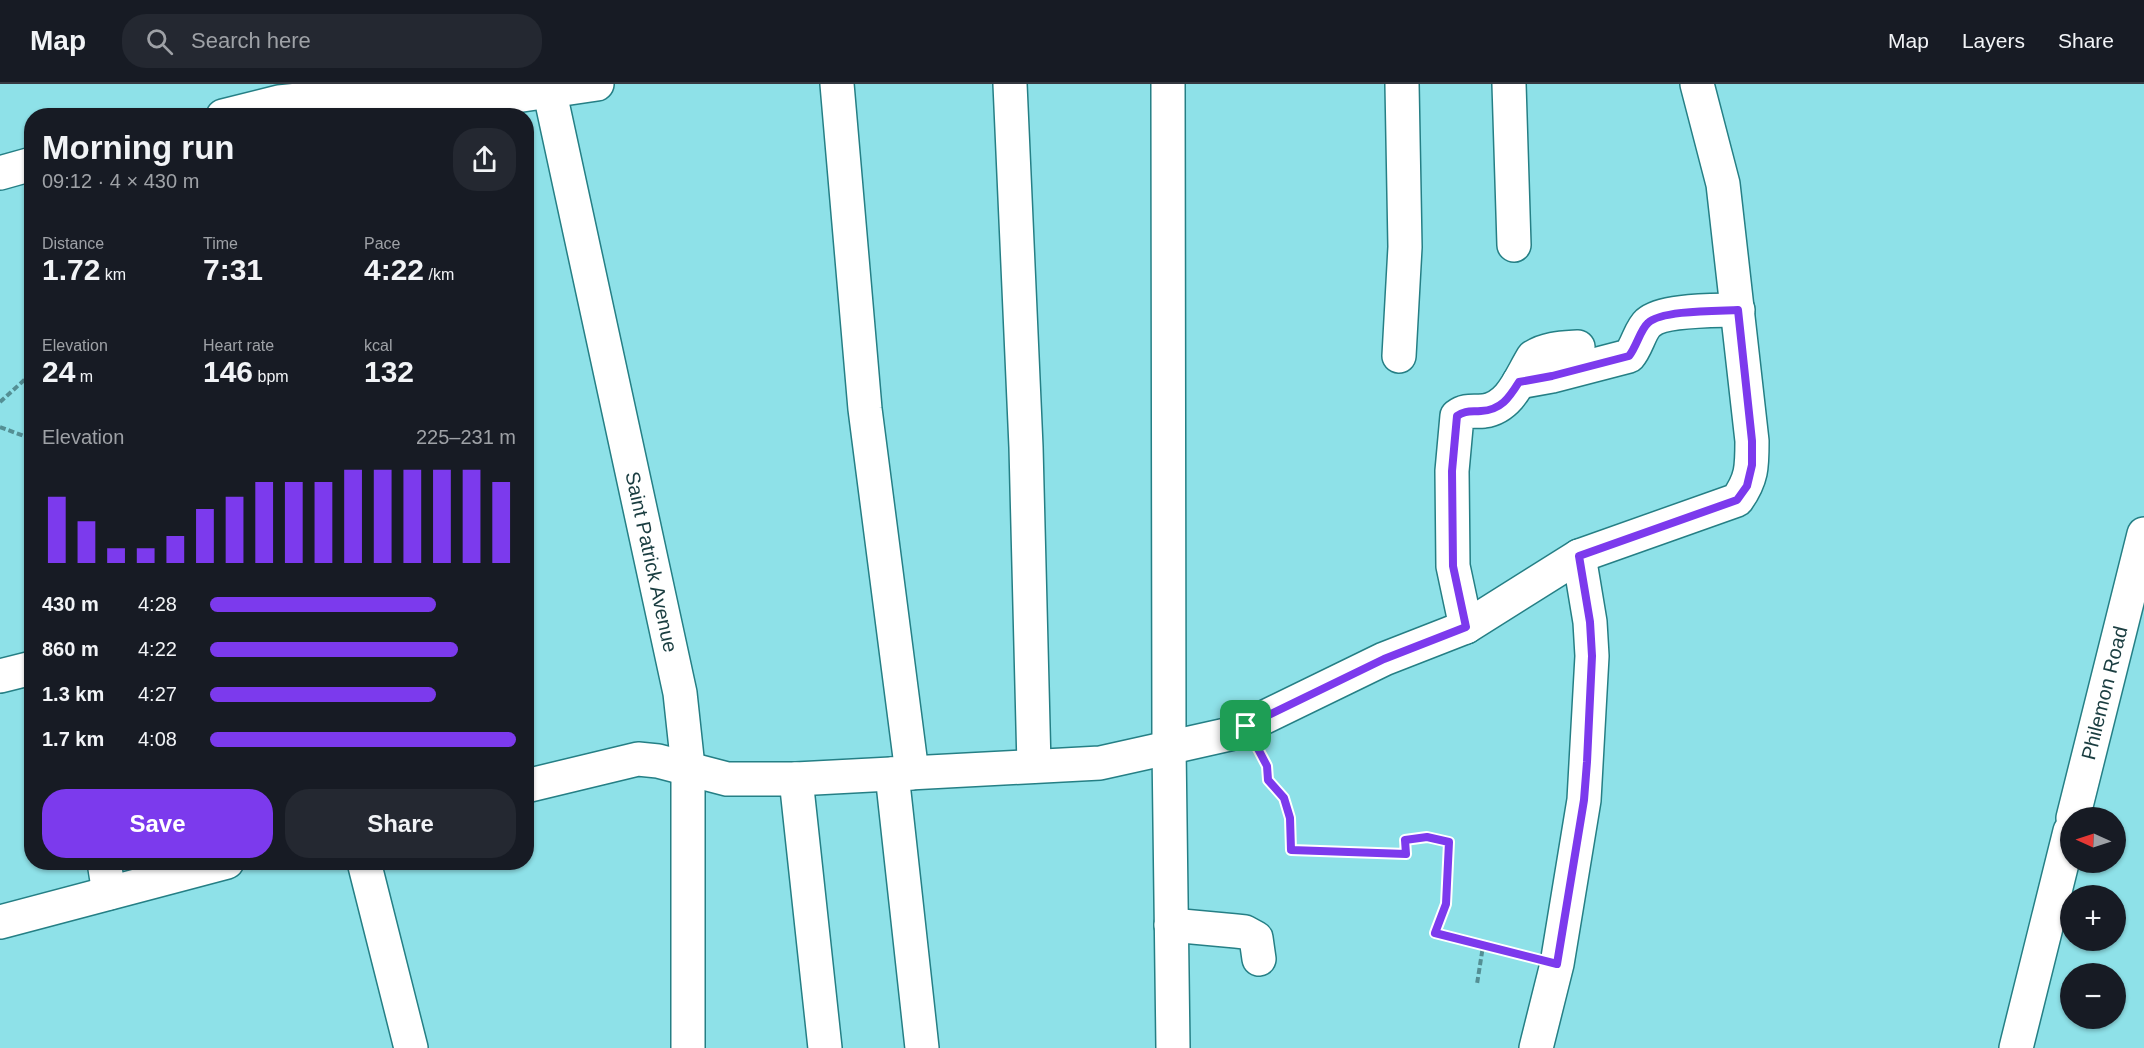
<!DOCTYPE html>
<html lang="en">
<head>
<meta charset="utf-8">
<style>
  body { margin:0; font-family:Arial,sans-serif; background:#242831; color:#f1f3f6; height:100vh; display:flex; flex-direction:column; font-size:22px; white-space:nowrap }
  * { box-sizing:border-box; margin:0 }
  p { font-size:20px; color:#9ea1a6 }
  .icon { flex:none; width:33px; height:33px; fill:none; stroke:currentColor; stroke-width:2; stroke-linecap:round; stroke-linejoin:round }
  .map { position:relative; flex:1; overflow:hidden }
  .drawer { position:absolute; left:24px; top:24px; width:510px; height:762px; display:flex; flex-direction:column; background:#171b24; border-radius:24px; box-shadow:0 2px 4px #0004 }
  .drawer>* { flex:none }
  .needle { width:39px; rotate:273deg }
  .fabs { position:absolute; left:2060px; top:723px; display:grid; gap:12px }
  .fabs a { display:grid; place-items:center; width:66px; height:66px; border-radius:50%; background:#171b24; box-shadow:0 2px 4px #0004; font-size:30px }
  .pin { position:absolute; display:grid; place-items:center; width:51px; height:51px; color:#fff; margin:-26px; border-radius:12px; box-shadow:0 3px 9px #0006 }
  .round { display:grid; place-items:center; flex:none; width:63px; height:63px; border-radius:24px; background:#242831 }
  .headline { display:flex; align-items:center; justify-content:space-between; height:102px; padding:0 18px }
  h1 { font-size:33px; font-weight:700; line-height:45px }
  .metrics { display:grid; grid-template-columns:repeat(3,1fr); gap:9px; height:102px; padding:6px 18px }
  .metrics div { display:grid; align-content:center }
  .metrics b { font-size:30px; font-weight:700 }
  .metrics small { font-size:16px; font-weight:400 }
  .metrics p { font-size:16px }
  .chart { height:168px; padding:12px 18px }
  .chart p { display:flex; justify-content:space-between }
  .chart svg { width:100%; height:108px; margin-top:6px; stroke:#7c3aed; stroke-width:6 }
  .action { display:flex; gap:12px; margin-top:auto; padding:12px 18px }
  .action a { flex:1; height:69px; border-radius:24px; background:#7c3aed; color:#fff; font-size:24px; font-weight:700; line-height:69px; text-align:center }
  .action a+a { background:#242831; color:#f1f3f6 }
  ul { padding:0 18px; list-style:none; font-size:20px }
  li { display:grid; grid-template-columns:96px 72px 1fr; align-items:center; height:45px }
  li i { height:15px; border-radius:8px; background:#7c3aed }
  header { display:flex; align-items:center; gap:36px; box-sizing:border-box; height:84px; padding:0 30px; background:#171b24; border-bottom:2px solid #363941 }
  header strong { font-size:28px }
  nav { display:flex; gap:33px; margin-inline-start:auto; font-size:21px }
  .search { width:420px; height:54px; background:#242831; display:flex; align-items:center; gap:15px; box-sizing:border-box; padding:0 21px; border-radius:24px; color:#9ea1a6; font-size:22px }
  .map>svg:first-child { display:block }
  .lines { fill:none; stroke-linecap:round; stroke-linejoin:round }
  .minor-casing { stroke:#257f85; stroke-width:36 }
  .path { stroke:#548f94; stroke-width:4; stroke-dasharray:6 3; stroke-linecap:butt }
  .minor { stroke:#fff; stroke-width:33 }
  .route-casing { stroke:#fff; stroke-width:12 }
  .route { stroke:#7c3aed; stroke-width:8 }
  .labels { text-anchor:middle; stroke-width:5; stroke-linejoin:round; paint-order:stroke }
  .street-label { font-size:20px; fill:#1a3d40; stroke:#d3fafd }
</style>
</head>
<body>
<header>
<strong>Map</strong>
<div class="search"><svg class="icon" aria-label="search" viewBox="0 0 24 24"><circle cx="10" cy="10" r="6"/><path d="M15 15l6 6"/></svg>Search here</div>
<nav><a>Map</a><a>Layers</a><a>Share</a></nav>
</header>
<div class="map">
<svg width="2144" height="964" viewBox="0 0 2144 964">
  <rect width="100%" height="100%" fill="#8ee1e8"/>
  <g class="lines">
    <defs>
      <g id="minor">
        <path id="s1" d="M548,0L680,609L688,683V964"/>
        <path d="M837,0L865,325L912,689"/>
        <path d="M1010,0L1026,363L1034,682"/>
        <path d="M1168,0L1169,663L1173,964"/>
        <path d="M1509,0L1514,161"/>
        <path d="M223,32L279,18L307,15H494L597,0"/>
        <path d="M0,89L32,80"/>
        <path d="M1399,272L1405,163L1402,0"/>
        <path d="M1519,298L1552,292L1629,272C1637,263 1640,246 1648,239C1663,225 1717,227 1738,226"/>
        <path d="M1466,543L1453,482L1452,387L1457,332C1466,325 1474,328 1484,327C1511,323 1520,294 1533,273C1547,264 1562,264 1578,263"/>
        <path d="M0,592L32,584"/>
        <path d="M892,690L922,964"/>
        <path d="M796,695L825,964"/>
        <path d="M526,702L638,675L658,677L727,695H796L1100,679L1230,650L1384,575L1466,543L1579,472L1737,416C1752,395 1752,383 1752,357L1723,100L1697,0"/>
        <path id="s2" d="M2073,734L2144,450"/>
        <path d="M104,778L109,809"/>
        <path d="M364,778L411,964"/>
        <path d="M0,838L227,778"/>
        <path d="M1171,841L1236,847L1245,848L1256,854L1259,875"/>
        <path d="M1536,964L1557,880L1584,716L1592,572L1590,538L1579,472"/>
        <path d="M2016,964L2070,747"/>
      </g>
    </defs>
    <use href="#minor" class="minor-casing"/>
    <path class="path" d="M0,318L32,289
      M0,343L32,355
      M1261,672L1267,682L1268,696L1284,714L1290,734L1291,766L1406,769L1405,756L1427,753L1449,758L1447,820L1435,849L1483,862L1477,900
      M1483,862L1526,872"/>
    <use href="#minor" class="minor"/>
  </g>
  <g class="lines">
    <defs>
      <path id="route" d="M1738,226L1752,357V381L1747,402L1737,416L1579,472L1590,538L1592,572L1587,678L1584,716L1557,880L1435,849L1446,820L1449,758L1427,753L1405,756L1406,770L1291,766L1290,734L1284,714L1268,696L1267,682L1246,642L1384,575L1466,543L1453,482L1452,387L1457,332C1465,326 1472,328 1481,327C1501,326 1509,314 1519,298L1552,292L1629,272C1637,262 1640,246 1648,239C1661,226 1718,227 1738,226Z"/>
    </defs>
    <use href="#route" class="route-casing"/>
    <use href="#route" class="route"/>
  </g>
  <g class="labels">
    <g class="street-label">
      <text dy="7" stroke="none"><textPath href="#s1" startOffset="489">Saint Patrick Avenue</textPath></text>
      <text dy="7" stroke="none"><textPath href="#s2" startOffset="129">Philemon Road</textPath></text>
    </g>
  </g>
</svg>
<div class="fabs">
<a><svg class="needle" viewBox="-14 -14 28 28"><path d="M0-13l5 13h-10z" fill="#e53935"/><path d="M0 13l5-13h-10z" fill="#9ea1a6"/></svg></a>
<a>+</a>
<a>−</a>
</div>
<div class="pin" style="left:1246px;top:642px;background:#1e9e55"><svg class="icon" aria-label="arrive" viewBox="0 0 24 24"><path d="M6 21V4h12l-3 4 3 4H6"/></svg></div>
<section class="drawer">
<div class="headline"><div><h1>Morning run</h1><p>09:12 · 4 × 430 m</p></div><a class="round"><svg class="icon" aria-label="share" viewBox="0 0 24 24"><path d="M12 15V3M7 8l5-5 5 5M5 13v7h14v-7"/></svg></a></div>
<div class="metrics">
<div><p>Distance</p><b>1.72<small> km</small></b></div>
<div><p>Time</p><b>7:31</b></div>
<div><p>Pace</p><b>4:22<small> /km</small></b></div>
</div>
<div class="metrics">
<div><p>Elevation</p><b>24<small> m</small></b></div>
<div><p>Heart rate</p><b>146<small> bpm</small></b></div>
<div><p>kcal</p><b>132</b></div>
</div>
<div class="chart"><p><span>Elevation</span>225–231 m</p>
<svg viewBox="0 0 160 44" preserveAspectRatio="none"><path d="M5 44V17M15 44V27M25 44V38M35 44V38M45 44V33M55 44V22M65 44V17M75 44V11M85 44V11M95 44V11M105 44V6M115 44V6M125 44V6M135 44V6M145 44V6M155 44V11"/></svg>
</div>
<ul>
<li><b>430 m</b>4:28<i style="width:74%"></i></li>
<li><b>860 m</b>4:22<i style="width:81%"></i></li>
<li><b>1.3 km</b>4:27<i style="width:74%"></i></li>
<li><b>1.7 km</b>4:08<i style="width:100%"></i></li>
</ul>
<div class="action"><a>Save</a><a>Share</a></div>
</section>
</div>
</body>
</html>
